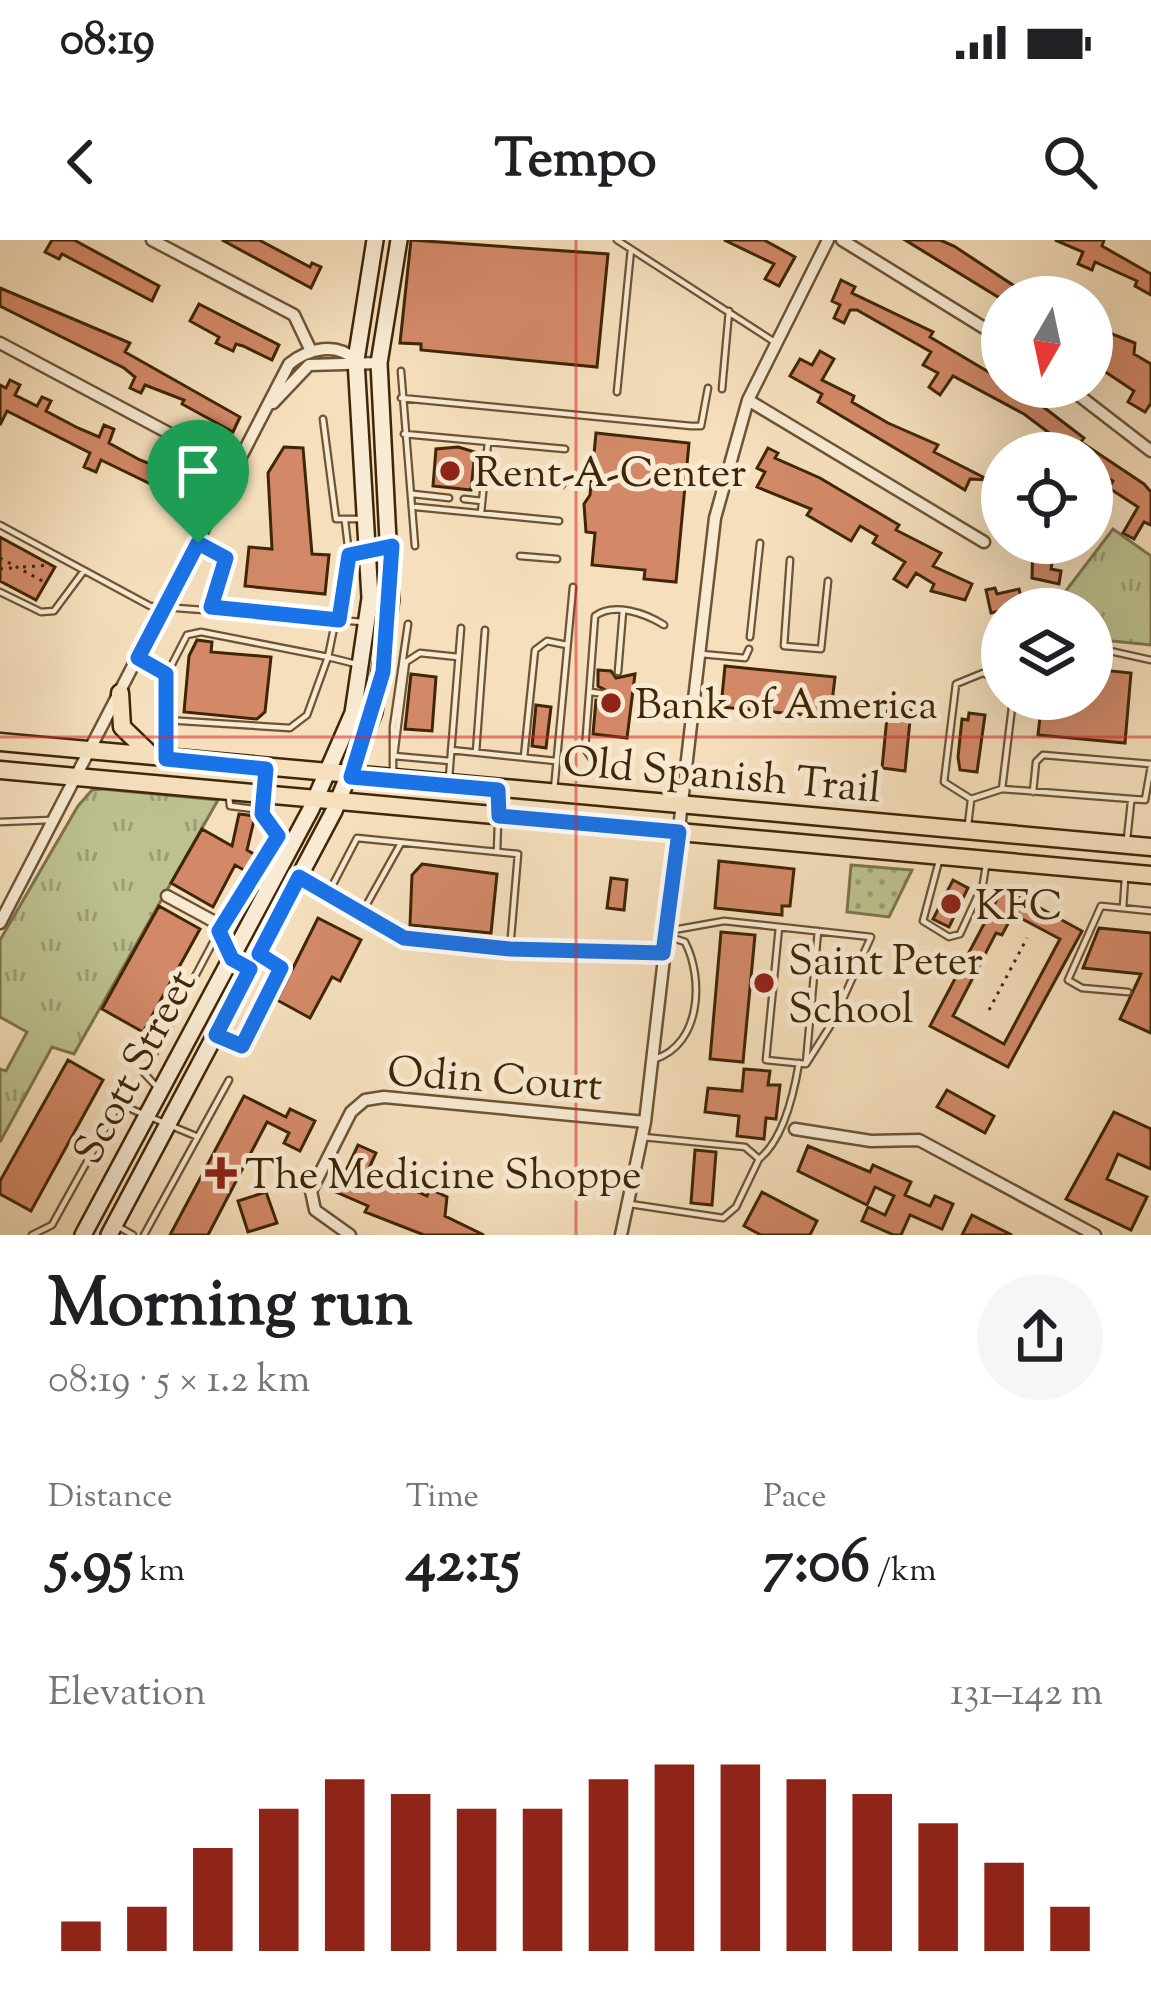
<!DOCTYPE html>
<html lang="en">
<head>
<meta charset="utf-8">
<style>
  body { margin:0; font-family:"Sorts Mill Goudy",serif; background:#f6f6f6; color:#202124; height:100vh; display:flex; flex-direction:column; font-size:45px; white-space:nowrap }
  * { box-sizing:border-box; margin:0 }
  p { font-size:39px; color:#757577 }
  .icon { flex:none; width:66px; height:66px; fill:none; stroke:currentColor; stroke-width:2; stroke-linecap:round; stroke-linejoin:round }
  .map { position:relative; height:995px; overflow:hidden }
  .drawer { display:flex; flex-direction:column; background:#fff; flex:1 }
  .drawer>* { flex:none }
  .needle { width:78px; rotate:189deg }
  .controls { position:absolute; left:981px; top:36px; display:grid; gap:24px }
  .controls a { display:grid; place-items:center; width:132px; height:132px; border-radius:50%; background:#fff; box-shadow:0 12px 48px #0002; font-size:60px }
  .pin { position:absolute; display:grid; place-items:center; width:102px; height:102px; color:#fff; margin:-123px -51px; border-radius:50% 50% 50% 0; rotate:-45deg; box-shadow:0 0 12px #0007 }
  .pin .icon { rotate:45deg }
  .round { display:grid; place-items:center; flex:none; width:126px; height:126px; border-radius:63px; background:#f6f6f6 }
  .headline { display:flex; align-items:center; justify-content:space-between; height:204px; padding:0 48px }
  h1 { font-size:66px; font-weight:800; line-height:90px }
  .figures { display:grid; grid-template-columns:repeat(3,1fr); gap:18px; height:204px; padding:12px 48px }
  .figures div { display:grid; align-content:center }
  .figures b { font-size:60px; font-weight:800 }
  .figures small { font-size:33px; font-weight:400 }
  .figures p { font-size:33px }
  .chart { height:336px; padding:24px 48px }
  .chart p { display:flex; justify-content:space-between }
  .chart svg { width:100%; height:216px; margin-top:12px; stroke:#8f2418; stroke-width:6 }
  .status { display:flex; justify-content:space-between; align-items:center; height:84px; padding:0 60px; background:#fff; direction:ltr }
  .status svg { height:33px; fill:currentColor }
  header { display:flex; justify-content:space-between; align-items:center; height:156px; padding:0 48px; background:#fff; font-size:54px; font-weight:800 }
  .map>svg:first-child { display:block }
  .grass { fill:url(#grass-tufts); stroke:#7e744b; stroke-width:3 }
  .park { fill:url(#park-dots); stroke:#7e744b; stroke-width:3 }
  .building { fill:#d38968; stroke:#3f2606; stroke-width:3; fill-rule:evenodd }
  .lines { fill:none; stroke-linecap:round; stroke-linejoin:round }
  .lane-casing { stroke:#6c5434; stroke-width:9 }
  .street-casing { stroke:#6c5434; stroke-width:15 }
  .secondary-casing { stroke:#3f2606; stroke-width:20 }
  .primary-casing { stroke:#3f2606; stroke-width:21 }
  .path { stroke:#3f2606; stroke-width:3; stroke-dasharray:3 6; stroke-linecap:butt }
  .lane { stroke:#f8ead3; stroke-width:4.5 }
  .street { stroke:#f8ead3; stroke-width:10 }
  .secondary { stroke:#f8ead3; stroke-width:15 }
  .primary { stroke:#f5dfbc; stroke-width:16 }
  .route-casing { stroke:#fff; stroke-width:24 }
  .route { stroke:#1a73e8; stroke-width:15 }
  .grid { fill:none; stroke:#d62828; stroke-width:3; stroke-opacity:0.55 }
  .poi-dot { fill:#8f2418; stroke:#f8ead3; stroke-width:4.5 }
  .labels { text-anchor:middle; stroke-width:10; stroke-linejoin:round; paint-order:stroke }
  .poi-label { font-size:42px; fill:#3f2606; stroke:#f8ead3; text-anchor:start }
  .street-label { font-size:42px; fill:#3f2606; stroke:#f8ead3 }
</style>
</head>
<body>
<div class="status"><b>08:19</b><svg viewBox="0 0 49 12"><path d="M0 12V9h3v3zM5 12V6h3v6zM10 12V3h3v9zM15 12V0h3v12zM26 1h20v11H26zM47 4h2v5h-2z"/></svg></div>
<header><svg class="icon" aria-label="back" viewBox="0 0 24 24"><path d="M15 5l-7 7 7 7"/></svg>Tempo<svg class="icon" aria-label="search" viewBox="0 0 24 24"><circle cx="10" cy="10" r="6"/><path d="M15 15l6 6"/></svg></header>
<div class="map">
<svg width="1151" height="995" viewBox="0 0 1151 995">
  <defs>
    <pattern id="grass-tufts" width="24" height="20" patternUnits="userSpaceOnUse" patternTransform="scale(3)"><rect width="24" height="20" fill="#bdc190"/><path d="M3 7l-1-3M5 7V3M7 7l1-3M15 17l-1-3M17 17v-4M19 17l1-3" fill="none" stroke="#9b9d74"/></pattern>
    <pattern id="park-dots" width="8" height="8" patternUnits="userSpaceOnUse" patternTransform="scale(3)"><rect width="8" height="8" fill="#bdc190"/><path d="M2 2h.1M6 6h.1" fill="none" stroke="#9b9d74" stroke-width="1.8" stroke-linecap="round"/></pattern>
  </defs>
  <rect width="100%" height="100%" fill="#f5dfbc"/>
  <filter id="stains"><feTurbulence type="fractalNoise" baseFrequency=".00167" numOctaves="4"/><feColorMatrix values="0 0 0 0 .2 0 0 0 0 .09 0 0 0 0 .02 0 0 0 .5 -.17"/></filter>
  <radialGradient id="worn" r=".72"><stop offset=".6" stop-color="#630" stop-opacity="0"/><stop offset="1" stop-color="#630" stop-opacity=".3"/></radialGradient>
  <path class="grass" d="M1113,289L1151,316V405L1092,399V369H1052Z
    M102,549L218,560L74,814L52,807L0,902V829L6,831L27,792L0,777V700L78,566L92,550Z"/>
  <path class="park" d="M851,625L912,630L889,677L847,672Z"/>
  <path class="building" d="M52,0H74L159,46L152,61L62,14L59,19L45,12Z
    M222,0H259L310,27L312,23L321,27L311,48Z
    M411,0L608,14L597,127L421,110V104L400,103Z
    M724,0H764L795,17L779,46L765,39L774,24Z
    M905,0H940L954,6L1031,57H998Z
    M1055,0H1104L1102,6L1151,34V55L1135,46L1137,41L1095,22L1092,30L1078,24L1083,12Z
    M841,40L855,47L852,53L933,92L930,97L1002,140V147L1025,153L1084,198L1081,202L1144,244L1151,252V285L1144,282L1134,299L1123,293L1138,267L1109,248L1113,241L1092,228V213H1058L1045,205L1052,195L1024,174L953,136L940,155L929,147L938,133L923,125L931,112L857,70H850L844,83L834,78L840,65L832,61Z
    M0,48L130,103L125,112L240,177L233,192L182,164L184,160L145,145L141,153L130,148L135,137L124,128L0,66Z
    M199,64L279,105L272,120L243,106L236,104L233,111L216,103L219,97L190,81Z
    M1092,86L1135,103L1134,114L1151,124V163L1145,172L1128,162L1134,151L1092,123Z
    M820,111L834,119L822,140L854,156L852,162L888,183L938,205L934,212L989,240V233L1002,234V253L988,252L989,240L970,239L965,250L818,162L822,154L790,136L800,119L812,125Z
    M10,140L20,145L15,155L37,166L42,157L51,161L46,171L78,188L99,197L104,185L114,189L109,203L140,220L165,230L171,217L182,222L177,234L202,249L194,265L101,220L96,232L84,227L90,213L7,171L0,185V145L6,148Z
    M596,193L689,203L676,342L644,339L645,330L592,325L595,293L586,292L584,264L590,255Z
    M284,207L303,208L312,314L329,315L325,354L245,346L249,307L272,309L268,233Z
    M458,207L475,212L471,250L433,246L436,209Z
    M768,208L778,213L775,218L820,238L899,285L896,290L941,313L933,326L972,344L965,360L931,351L934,344L916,333L907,347L894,339L905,322L873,303L877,296L860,286L851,301L807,275L811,269L757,247L765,232L757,228Z
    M0,297L55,327L36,360L0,341Z
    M1033,303H1056L1051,329L1061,331L1059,344L1032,338Z
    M995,348L997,354L1019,349L1023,365L991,373L986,350Z
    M197,400L212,402L211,412L271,417L265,472L257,479L184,472L189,416Z
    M725,426L835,437L831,471L825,477L721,467Z
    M1092,429L1131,433L1125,503L1038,495L1042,459H1092Z
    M598,430L611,431L616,438L635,434L627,498L593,494L596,460L608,461L613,454L598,446Z
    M411,434L436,437L432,491L405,489Z
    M536,465L551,467L546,508L532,506Z
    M888,467L911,470L905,531L882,528Z
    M969,473L985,475L977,532L960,530L958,517L962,479L968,480Z
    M239,574L255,576L247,610L259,617L251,634L235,625L213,667L171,643L202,589L232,606Z
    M719,621L794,629L790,666H782V675L715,668Z
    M422,624L497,634L491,693L410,685L412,635Z
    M611,638L627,640L624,670L607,668Z
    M953,640L968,648L949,687L933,679Z
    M1003,648L1082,691L1008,827L930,786ZM1013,674L1060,699L1004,804L953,776L996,693L1002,695Z
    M159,666L200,689L143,792L102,769Z
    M318,678L361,700L340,741L332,737L310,778L277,760Z
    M1099,688L1151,693V793L1120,779L1141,734L1083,728Z
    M721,692L755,695L743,822L710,819Z
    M68,820L103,840L31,971L0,954V941Z
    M744,829L770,831L768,845H780L776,879L766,878L764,899L737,896L739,876L705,872L708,848L742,851Z
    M947,850L994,876L985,893L937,867Z
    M244,856L286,877L290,869L315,881L300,911L284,903L289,893L267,882L208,995H170Z
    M1114,872L1151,889V929L1118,914L1107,939L1147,957L1131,990L1066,959Z
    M358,905L376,913L364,939L397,952L400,944L427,956L430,949L447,957L445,976L484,995H424L365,972L368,966L336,952Z
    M808,906L870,932L873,925L911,942L905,955L930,966L935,956L953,964L942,989L910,975L901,995H894L862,981L868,967L885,975L894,956L875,947L867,965L798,931Z
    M695,910L716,912L712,965L691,963Z
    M266,952L277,983L248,992L238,961Z
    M762,952L817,981L810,995H761L744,986Z
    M972,975L1012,995H962Z"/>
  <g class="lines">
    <defs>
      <path id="lane" d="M617,0L773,101
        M401,131L415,306
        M722,149L729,71
        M617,152L631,9
        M401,158L691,186H701L708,148
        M323,179L336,279H361
        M404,194L565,209
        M485,237L562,245
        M413,254L449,258
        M464,259L482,261
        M416,267L559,281
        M481,273L488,202
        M345,281L349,315L363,313
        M0,285L150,366L363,382
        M198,303L226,318L211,367
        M520,316L557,319
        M790,320L784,406L821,409L828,341
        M0,352L41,372L54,371L83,332
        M750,397L760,303
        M1092,407L1151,420
        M701,414L745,418L749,409
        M140,419L167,434
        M618,432L623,371
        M590,452L606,454
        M166,480L167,434L187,395L201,392L328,417L349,315
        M451,510L556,521
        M476,512L485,390
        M166,513V480L290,488L307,475L328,417L356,424
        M524,517L535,410L547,401L567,405
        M450,521L394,516L406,422L420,413L458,417
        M595,523L585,509L595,376C613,362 645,373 664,385
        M393,534V487L408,384
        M449,538L461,388
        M1002,549L1145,560L1151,526
        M554,550L573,347
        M1033,552L1036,522L1043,515L1151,524
        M229,557L230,566L262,570
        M971,559L944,542L956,444L983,433L1002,442
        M971,559L1002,549L1013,459
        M262,560V574L278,597
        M0,582L51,580
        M968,585L971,560
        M1127,599L1131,562
        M497,612L498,582
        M939,621L923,681L949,697L960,694L983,644L986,625
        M302,639L404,698L510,709L663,713
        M253,644L278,597L289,602
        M329,652L357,598L518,614L510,709
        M1123,668L1125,638
        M363,671L401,603
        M668,691L724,681L871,697L832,783L806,824L766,820L779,687
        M1128,752L1082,748L1068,740L1101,666L1151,671
        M221,797L242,806L281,728L262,716
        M655,819C701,804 704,739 685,702L667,696
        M806,823L818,691
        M155,845L144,833L219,691L253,644L263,649
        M759,919C783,900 794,853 799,823
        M630,964L723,978L736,967L759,919L745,907L643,897
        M117,986L133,995
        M32,995L52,985L119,864L198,897
        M144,995L229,840"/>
      <path id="street" d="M152,0L294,75L311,111
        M842,0L1002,99
        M0,103L236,229
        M1068,147L1151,211
        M748,160L984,302
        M273,163L309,125L379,123
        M167,656L213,681L232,719
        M0,683L289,124C309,108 336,102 356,120
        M795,889L871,901L919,900L1095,995
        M350,995L315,970L311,951L351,872L365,860L384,857L645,882
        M621,995L645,882L715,278L748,160L828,0"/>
      <path id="secondary" d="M83,995L311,569L353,473L370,358L356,120L375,0
        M109,995L334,571L374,472L391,359L379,123L399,0"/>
      <path id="primary" d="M120,453L122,487L151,515
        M0,502L1151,607
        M0,530L1151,635"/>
    </defs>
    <use href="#lane" class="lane-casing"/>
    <use href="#street" class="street-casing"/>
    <use href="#secondary" class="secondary-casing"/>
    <use href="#primary" class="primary-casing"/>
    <path class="path" d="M0,318L46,343
      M23,327L51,325
      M0,329L13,328
      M989,770L1027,698"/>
    <use href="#lane" class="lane"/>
    <use href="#street" class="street"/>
    <use href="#secondary" class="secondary"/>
    <use href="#primary" class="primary"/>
  </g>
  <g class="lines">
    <defs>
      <path id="route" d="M198,303L226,318L211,367L339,380L349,315L392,306L383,432L351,537L498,550L499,576L679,592L663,713L510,709L404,698L299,637L259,714L281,728L242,806L216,795L250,729L232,719L219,691L278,596L262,574L266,529L166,519V434L138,418Z"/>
    </defs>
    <use href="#route" class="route-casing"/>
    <use href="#route" class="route"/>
  </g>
  <path class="grid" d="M576,0V995M0,497H1151"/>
  <g class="poi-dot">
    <circle cx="450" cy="231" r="12"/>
    <circle cx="611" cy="463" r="12"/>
    <circle cx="951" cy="664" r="12"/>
    <circle cx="764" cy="743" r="12"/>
    <path d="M215 915h12v12h12v12h-12v12h-12v-12h-12v-12h12z"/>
  </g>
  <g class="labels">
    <g class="poi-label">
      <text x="474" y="246">Rent-A-Center</text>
      <text x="635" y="478">Bank of America</text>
      <text x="975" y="679">KFC</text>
      <text x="788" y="734">Saint Peter<tspan x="788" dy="48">School</tspan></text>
      <text x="245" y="948">The Medicine Shoppe</text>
    </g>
    <g class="street-label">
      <text transform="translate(722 533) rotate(5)" y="15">Old Spanish Trail</text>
      <text transform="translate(133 826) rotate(-62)" y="15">Scott Street</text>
      <text transform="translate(495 837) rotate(4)" y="15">Odin Court</text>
    </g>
  </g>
  <rect width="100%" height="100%" filter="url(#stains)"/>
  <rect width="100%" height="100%" fill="url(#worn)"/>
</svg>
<div class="controls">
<a><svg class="needle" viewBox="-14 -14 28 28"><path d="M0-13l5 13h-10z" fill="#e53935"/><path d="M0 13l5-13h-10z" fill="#757577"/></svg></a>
<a><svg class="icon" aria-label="locate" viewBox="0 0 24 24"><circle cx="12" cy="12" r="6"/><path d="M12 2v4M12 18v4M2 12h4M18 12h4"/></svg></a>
<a><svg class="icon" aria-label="layers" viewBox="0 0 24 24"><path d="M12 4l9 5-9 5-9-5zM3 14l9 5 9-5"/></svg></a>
</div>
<div class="pin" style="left:198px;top:303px;background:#1e9e55"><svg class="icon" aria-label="arrive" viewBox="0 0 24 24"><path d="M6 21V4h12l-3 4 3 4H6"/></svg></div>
</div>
<section class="drawer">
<div class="headline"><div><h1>Morning run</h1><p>08:19 · 5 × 1.2 km</p></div><a class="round"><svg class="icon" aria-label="share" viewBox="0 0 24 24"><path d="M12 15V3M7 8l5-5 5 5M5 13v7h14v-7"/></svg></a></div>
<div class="figures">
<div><p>Distance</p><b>5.95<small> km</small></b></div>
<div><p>Time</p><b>42:15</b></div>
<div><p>Pace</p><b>7:06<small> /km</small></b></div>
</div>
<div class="chart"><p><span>Elevation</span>131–142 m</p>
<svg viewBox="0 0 160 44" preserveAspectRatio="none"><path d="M5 44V38M15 44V35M25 44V23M35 44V15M45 44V9M55 44V12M65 44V15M75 44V15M85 44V9M95 44V6M105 44V6M115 44V9M125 44V12M135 44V18M145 44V26M155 44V35"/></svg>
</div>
</section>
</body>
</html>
